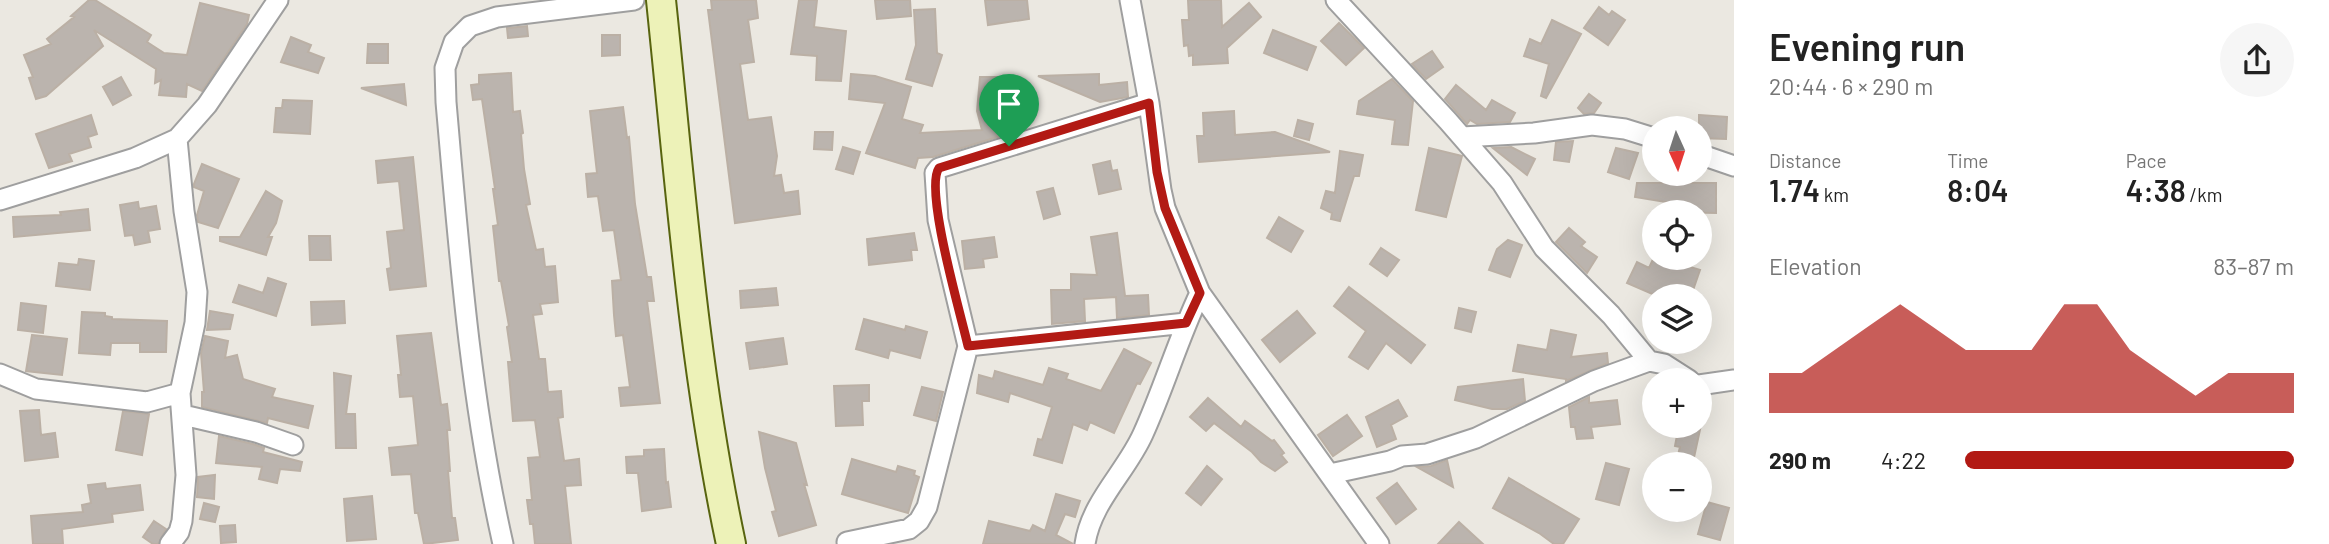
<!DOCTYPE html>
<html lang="en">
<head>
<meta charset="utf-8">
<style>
  body { margin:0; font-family:Barlow,sans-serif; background:#f6f6f6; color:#222; height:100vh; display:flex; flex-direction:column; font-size:26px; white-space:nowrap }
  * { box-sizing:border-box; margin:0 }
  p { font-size:23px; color:#767676 }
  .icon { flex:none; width:38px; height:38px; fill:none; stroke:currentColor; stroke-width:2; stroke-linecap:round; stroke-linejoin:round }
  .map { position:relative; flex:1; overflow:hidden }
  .sheet { display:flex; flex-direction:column; background:#fff; width:595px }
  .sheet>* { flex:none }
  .needle { width:46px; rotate:177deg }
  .buttons { position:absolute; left:1642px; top:116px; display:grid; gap:14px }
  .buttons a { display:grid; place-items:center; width:70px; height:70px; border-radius:50%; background:#fff; box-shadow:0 7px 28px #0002; font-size:35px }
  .pin { position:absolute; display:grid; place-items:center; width:60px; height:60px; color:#fff; margin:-72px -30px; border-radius:50% 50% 50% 0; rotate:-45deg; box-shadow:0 0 7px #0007 }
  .pin .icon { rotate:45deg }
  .round { display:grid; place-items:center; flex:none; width:74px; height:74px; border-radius:37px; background:#f6f6f6 }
  .overview { display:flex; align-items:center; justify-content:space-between; height:119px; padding:0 35px }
  h1 { font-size:38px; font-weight:600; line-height:52px }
  .metrics { display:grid; grid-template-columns:repeat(3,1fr); gap:10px; height:119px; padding:7px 35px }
  .metrics div { display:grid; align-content:center }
  .metrics b { font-size:30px; font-weight:600 }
  .metrics small { font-size:19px; font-weight:400 }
  .metrics p { font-size:19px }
  .chart { height:196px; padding:14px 35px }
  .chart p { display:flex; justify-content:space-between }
  .chart svg { width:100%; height:126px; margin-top:7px; fill:#b21a14; opacity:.7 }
  ul { padding:0 35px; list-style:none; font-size:23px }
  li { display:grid; grid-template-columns:112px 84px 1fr; align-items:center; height:52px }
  li i { height:18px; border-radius:9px; background:#b21a14 }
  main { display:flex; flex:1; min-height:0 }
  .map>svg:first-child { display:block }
  .building { fill:#bbb4ae; stroke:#bbb0a5; stroke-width:2 }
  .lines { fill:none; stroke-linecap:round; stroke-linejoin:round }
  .street-casing { stroke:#9f9f9f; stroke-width:23 }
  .secondary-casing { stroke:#58640f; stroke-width:32 }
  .street { stroke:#fff; stroke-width:19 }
  .secondary { stroke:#edf2b8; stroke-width:28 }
  .route-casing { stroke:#fff; stroke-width:14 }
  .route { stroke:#b21a14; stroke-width:9 }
</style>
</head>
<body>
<main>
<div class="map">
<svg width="1734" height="544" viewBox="0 0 1734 544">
  <rect width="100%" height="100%" fill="#ebe8e1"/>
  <path class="building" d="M89,0H95L151,35L147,42L164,53L187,55L200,3L249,15L247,24L202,91L187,84L186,97L159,95L161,80L155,83L156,69L94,30L103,46L46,96L36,99L29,78L33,77L24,55L51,44L47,39L74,17L71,16Z
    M711,0H756L758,18L748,20L754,62L740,64L748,120L771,117L777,156L774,176L781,175L784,193L798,191L800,214L735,223L708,10H712Z
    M799,0H817L814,27L846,31L841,81L816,80L817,56L791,54Z
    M875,0H910L911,16L877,19Z
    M985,0H1027L1029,19L988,25Z
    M1188,0H1221L1222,27L1249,3L1261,17L1227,48L1228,63L1193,65V55L1189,56L1188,45L1184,46L1182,20H1189Z
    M1599,7L1609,15L1612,11L1625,20L1608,45L1584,28Z
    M935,9L937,53L942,55L932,86L906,79L916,45L914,10Z
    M1552,20L1581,34L1546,98L1541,96L1549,64L1524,56L1530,39L1541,44Z
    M1339,23L1364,48L1346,65L1321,41Z
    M527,26L528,36L508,38L507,28Z
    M1273,30L1316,47L1307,70L1264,53Z
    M602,35H620V55L602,56Z
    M291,37L311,45L308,52L324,58L318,73L281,62Z
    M368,44H388V63H367Z
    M1432,51L1443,67L1426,79L1412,64Z
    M511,73L513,112L520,111L523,133L521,134L524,169L530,204L526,205L536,250L543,249L545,267L555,266L558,302L540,304L542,314L533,315L539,359H545L548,392L561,391L563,417L558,418L564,461L579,459L581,485L565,486L571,544H535L533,524H530L527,500H532L528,458L540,457L535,420L513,421L508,362H512L507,327L509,326L501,281H499L493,226L498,225L493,189H495L482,99L473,100L471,85L479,84V75Z
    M851,74L875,76L911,87L902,119L923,125L920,133L982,130L977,111L980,77H1012L1009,115L1015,114L1020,130L933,157L918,158L915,168L866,153L885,103L849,99Z
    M1099,74V85L1127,82L1128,97L1100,102L1038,76Z
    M121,77L131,95L113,105L103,87Z
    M1392,79L1413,101L1408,145L1392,144L1395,120L1357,114L1359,101Z
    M404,84L406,105L361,88Z
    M1456,85L1486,110L1492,100L1515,113L1510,122L1477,124L1470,120L1467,124L1445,99Z
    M1589,94L1601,103L1594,113L1584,114L1578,108Z
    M283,100L312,101L310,134L274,132L276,108H282Z
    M623,107L627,138L629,137L635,204L647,277H651L654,301H647L660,403L621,406L619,388L630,387L623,335L616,336L614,315L612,281L621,280L614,230L603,231L598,196L588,197L586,174L597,173L590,111Z
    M1234,111L1235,135L1275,132L1330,152L1199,162L1197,136H1204L1203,113Z
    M91,115L97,134L88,137L91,147L69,154L72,161L49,168L36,134Z
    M1699,115L1727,117L1726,139L1699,138Z
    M1298,120L1313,124L1309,140L1294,136Z
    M815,132H833L832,150L814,149Z
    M1573,141L1569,162L1554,160L1556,142Z
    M843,147L860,152L853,174L836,169Z
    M1511,147L1535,159L1527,175L1493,148Z
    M1429,148L1462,156L1446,217L1416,210Z
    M1616,148L1638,153L1629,179L1608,172Z
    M1340,151L1363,155L1359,176H1354L1340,221L1331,219L1332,213L1321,208L1326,191L1335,193Z
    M413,157L426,286L390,290L387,269L391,268L387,232L404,230L399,181L378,183L376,161Z
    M1110,161L1112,171L1117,170L1121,189L1099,194L1093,165Z
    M202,164L239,179L218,228L198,222L197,215L204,191L194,187V184Z
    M1637,183H1716V213L1668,212L1672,203L1635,197Z
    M1053,188L1060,214L1044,219L1037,192Z
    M266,191L282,201L276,223L268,237H272L266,255L220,241V237H240Z
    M138,202L139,209L156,206L160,229L148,231L150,242L135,245L133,235L125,236L120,205Z
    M88,209L90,230L14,237L13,217L61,215L60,212Z
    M1279,217L1303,231L1291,252L1267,238Z
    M1569,228L1585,242L1581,246L1597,257L1587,273L1556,242Z
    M914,233L917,250H911L912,260L869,265L867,239Z
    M1117,233L1125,296L1148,295L1149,315L1117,318L1116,297L1084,299L1085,321L1052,324L1051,290H1071V274L1097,275L1091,237Z
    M309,236H330L331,260H310Z
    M994,237L997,257L983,259L984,267L965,269L962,241Z
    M1508,240L1522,245L1510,277L1489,270L1497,249Z
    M1381,248L1399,260L1387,276L1370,264Z
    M1654,257H1674L1673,262L1700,270L1691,296H1657L1627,283L1637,262L1649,268Z
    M79,259L94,261L90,290L56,286L59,263L78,265Z
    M268,278L286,284L276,316L233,302L239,285L263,293Z
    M1349,287L1425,345L1411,363L1386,343L1368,369L1349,357L1366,331L1334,306Z
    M776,288L778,305L741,308L740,291Z
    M344,301L345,323L312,325L311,302Z
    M21,303L46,306L43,333L18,330Z
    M1459,308L1476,312L1471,332L1455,328Z
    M210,311L233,315L230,329L207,330Z
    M1297,311L1315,333L1280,362L1262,340Z
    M82,312L105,313V316L112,317V319L167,321L166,352H140V343H111L110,355L79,353Z
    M864,319L905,330L906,326L927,332L920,358L890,350L888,358L856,349Z
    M1551,330L1576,335L1571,357L1607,353L1608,363L1566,381V379L1513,371L1518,345L1547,350Z
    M431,333L441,405L447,404L450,430H447L450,471H448L452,518H455L458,540L424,544L418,513H415L411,474L392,475L389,448L418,445L413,396L400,397L398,375H401L397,336Z
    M32,335L67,339L62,375L26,371Z
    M205,336L228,341L225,358L237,355L243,379L275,389L272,397L313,406L308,428L268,418L267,423L202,407V392H204L201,353Z
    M783,338L787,364L750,369L746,343Z
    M1124,349L1151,363L1140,384L1137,383L1114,433L1090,422L1087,430L1073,424L1062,463L1034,455L1038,439L1042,440L1052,407L1010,393L1008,402L977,393L979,375L993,379L995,371L1043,385L1049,368L1068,374L1066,379L1101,391Z
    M334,373L351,376L346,414H355L356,448H336Z
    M1523,379L1525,401L1507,409H1492L1455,400L1458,387Z
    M869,385V401H862L863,425L836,426L834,386Z
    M922,387L943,392L936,421L914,415Z
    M1589,397V403L1617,400L1620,424L1591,427L1593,438L1577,439L1575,427H1571L1569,407Z
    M1208,398L1241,427L1245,421L1272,441L1274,440L1284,453L1281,455L1287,462L1275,471L1261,462L1252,452L1214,423L1206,431L1190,417Z
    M1398,400L1407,416L1391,425L1396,439L1377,447L1366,417Z
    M39,410L41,435L55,433L58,457L25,461L20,411Z
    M123,411L149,414L142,455L116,450Z
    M1347,415L1362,436L1333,456L1318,435Z
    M1679,425H1701L1693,462L1677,459L1680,447L1675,446Z
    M759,432L796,443L807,485L804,484L816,525L779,536L772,512L776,511L765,468Z
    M219,436L253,444L264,448L263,452L302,462L300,471L280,469L277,483L259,479L262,467L216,463Z
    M664,449L666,483L668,482L671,507L642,511L638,473H627L626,457L644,456V450Z
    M852,459L896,472L898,466L915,471L914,475L919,477L908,513L842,494Z
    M1447,460L1453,487L1417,467L1431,466Z
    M1606,463L1629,469L1619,505L1596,499Z
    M1207,466L1222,479L1201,505L1186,493Z
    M215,475L214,499L197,497L198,477Z
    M1509,478L1579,519L1563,544H1554L1539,533L1493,508Z
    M105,483L106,489L140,485L143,510L112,514L113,522L62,529L63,544H33L31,516L83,512L82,505L91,503L88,485Z
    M1397,483L1416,509L1396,524L1377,498Z
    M1056,494L1080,501L1075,517L1065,514L1056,535L1073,544H983L989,521L1030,531L1033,525L1045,531Z
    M372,496L376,539L347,541L344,499Z
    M1707,502L1729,508L1720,540L1698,534Z
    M204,503L219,507L215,522L200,519Z
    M154,521L166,529L158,544H153L143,537Z
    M1459,522L1483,544H1438Z
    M235,525L236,542L221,543L220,526Z"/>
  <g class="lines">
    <defs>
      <path id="street" d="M1130,0L1149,103L1161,190L1165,208L1200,293L1379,544
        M1336,0L1448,121L1502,183L1544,248L1611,315L1649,361
        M1462,137L1534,133L1592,125L1625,129L1654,138
        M1699,154L1734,166
        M0,200L135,158L177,139L207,105L278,0
        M968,346L1186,323
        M0,374L36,389L147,402L180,393
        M1699,385L1734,380
        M183,415L256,432L293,445
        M1330,474L1390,461L1402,456L1427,454L1476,438L1594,381L1649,361L1664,364L1689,380
        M847,542L909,529L919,521L927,507L968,346L938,220L935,173L939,168L1149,103
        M170,544L179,532L182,521L186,475L180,393L195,323L197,292L184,211L177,139
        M503,544C470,398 459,250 446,102L445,68L454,42L470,26L497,17L634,0
        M1085,544C1091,502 1126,472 1143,434C1164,388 1178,339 1200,293"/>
      <path id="secondary" d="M661,0C680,181 693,365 731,544"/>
    </defs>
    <use href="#street" class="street-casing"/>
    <use href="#secondary" class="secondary-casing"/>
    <use href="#street" class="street"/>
    <use href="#secondary" class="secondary"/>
  </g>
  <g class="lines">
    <defs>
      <path id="route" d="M1149,103L1157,172L1165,208L1200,293L1186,323L968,346C961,315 924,189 939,168Z"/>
    </defs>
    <use href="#route" class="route-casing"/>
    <use href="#route" class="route"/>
  </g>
</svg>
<div class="buttons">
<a><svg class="needle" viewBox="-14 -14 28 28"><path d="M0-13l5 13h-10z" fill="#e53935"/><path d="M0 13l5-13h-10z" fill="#767676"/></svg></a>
<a><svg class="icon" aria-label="locate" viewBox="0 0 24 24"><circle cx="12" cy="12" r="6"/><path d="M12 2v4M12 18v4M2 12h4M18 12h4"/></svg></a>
<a><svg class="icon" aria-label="layers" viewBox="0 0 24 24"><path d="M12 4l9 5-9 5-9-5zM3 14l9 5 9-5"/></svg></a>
<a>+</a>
<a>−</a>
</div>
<div class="pin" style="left:1009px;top:146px;background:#1e9e55"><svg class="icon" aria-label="arrive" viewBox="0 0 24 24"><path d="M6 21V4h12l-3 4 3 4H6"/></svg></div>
</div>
<section class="sheet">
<div class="overview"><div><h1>Evening run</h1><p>20:44 · 6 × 290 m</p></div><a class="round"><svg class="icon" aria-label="share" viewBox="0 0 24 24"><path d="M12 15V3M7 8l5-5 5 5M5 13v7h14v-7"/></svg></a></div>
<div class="metrics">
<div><p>Distance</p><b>1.74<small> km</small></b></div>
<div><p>Time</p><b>8:04</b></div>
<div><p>Pace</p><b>4:38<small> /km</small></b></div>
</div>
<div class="chart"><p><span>Elevation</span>83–87 m</p>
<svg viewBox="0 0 160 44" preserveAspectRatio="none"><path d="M0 44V30L10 30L20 22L30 14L40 6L50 14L60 22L70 22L80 22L90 6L100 6L110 22L120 30L130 38L140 30L150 30L160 30V44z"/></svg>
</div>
<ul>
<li><b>290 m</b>4:22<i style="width:100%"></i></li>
</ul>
</section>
</main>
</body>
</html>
